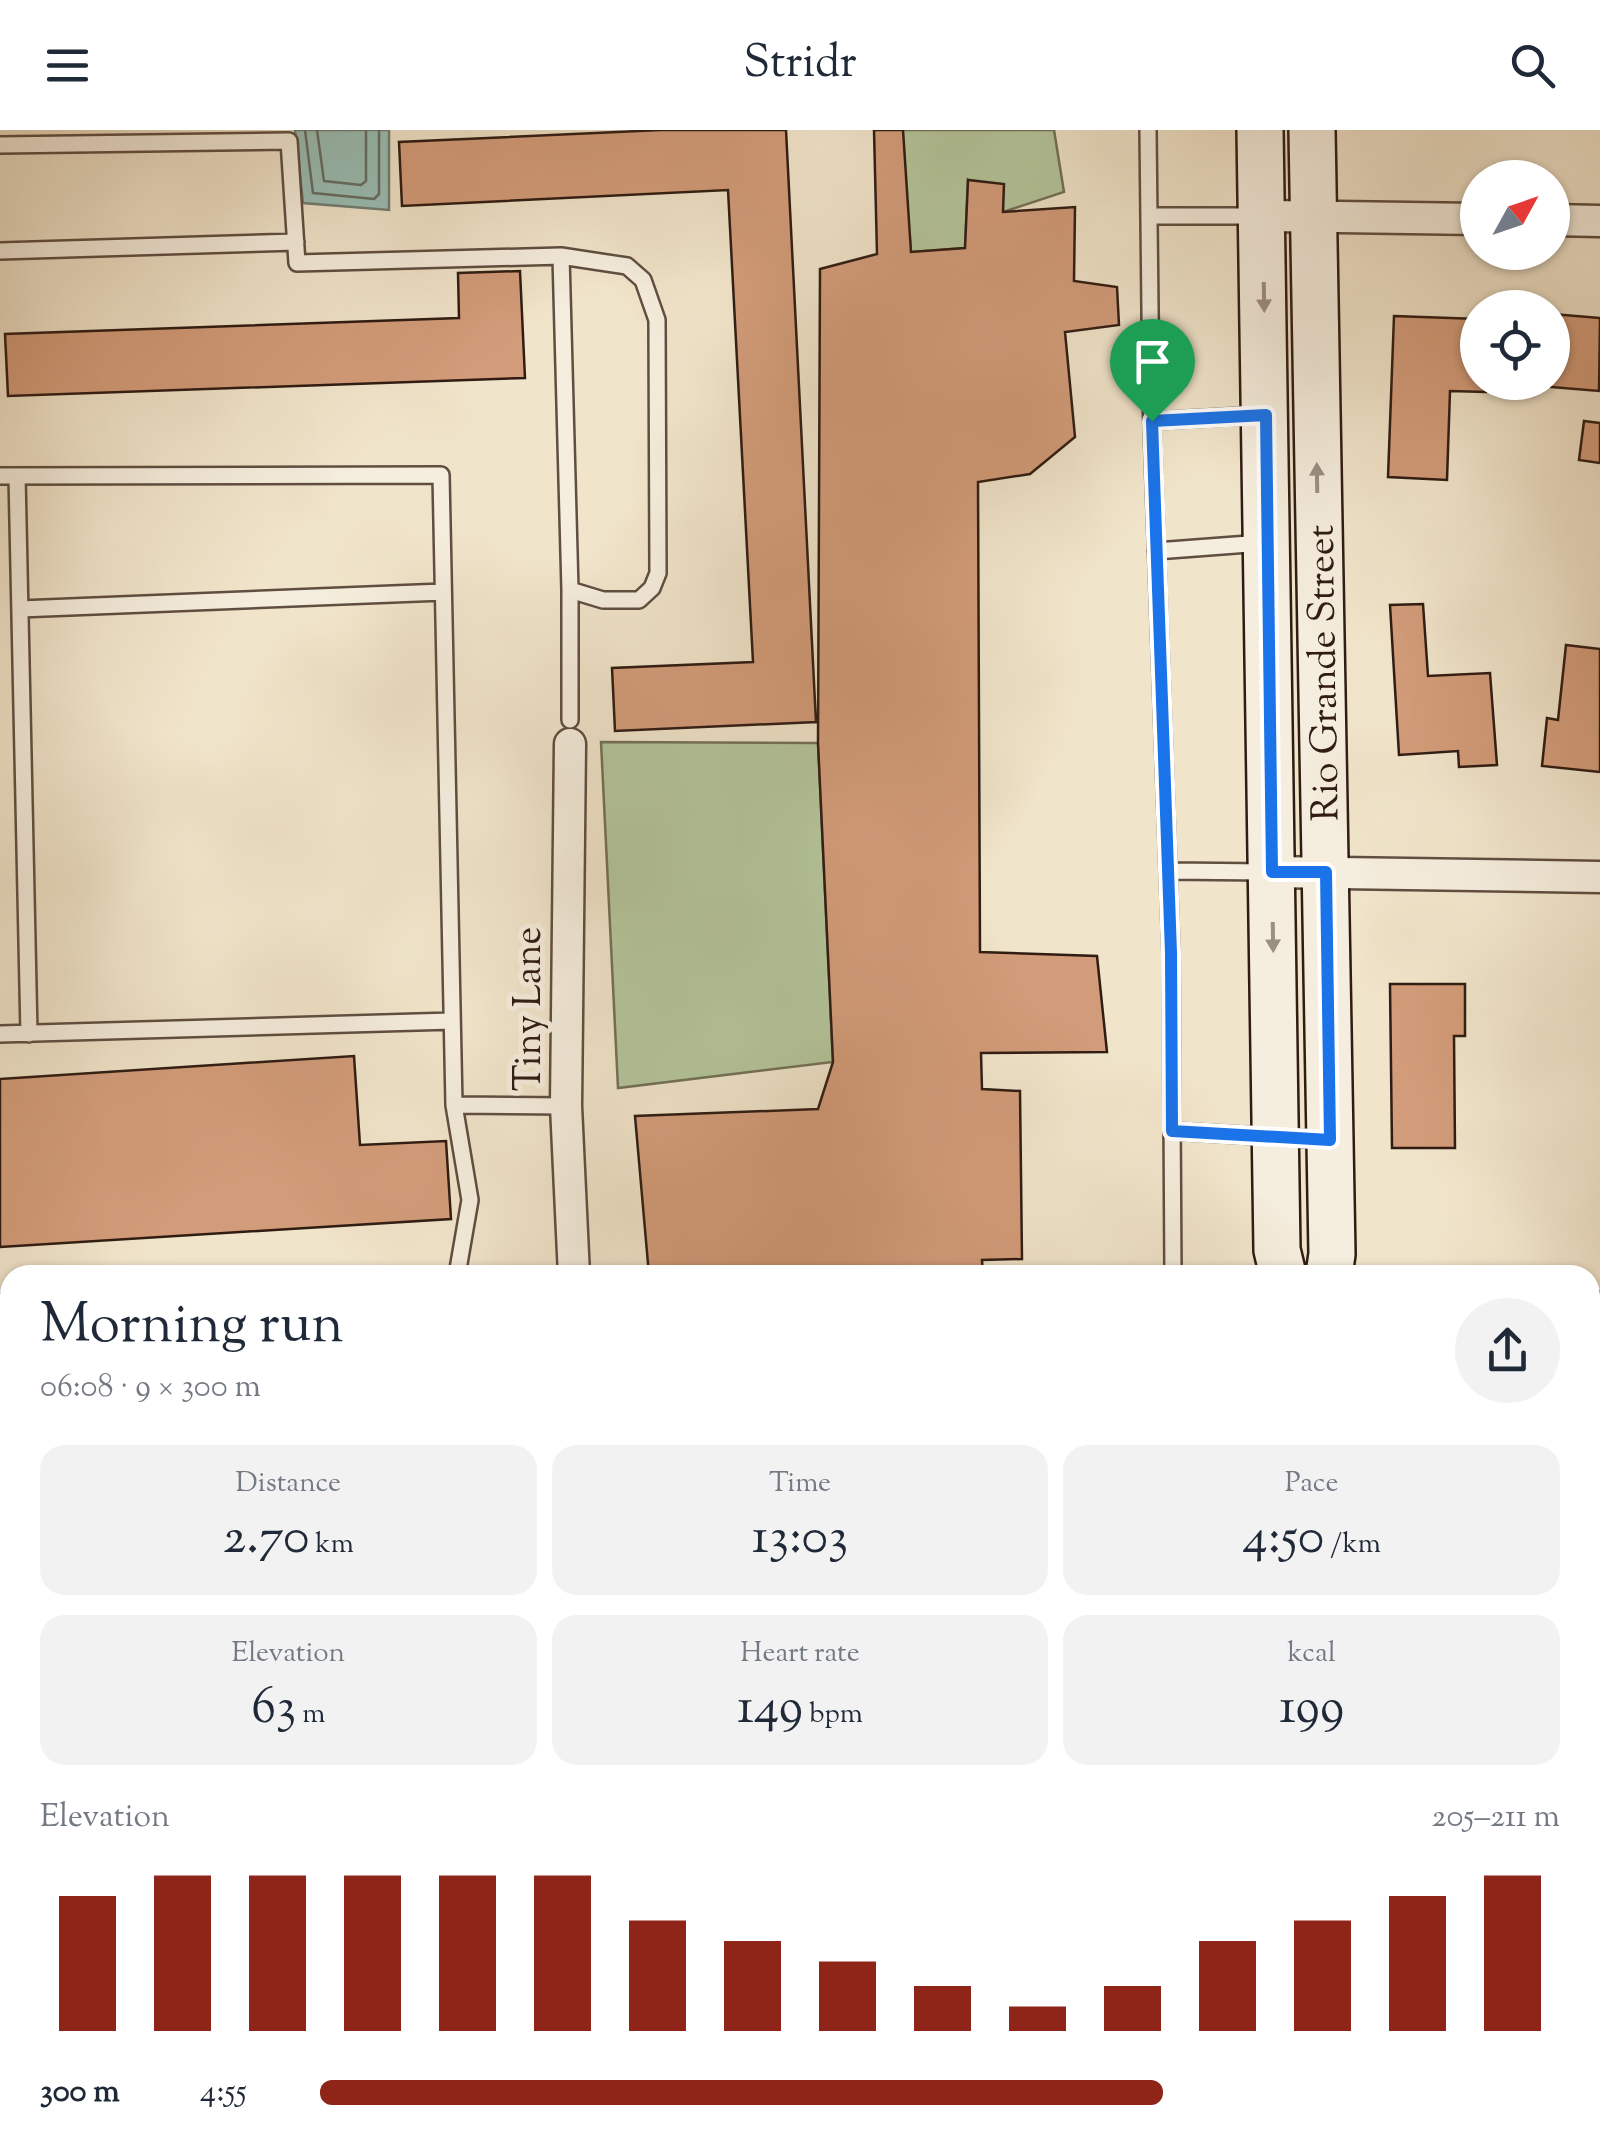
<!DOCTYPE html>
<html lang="en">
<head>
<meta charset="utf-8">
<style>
  body { margin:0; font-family:"Sorts Mill Goudy",serif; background:#f2f2f3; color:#1f2937; height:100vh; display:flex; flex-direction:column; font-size:38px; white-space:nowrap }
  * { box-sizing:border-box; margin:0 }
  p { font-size:32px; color:#747a83 }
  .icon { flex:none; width:55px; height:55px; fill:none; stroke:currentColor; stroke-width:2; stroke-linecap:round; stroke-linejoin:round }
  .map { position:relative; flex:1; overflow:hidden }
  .sheet { position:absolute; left:0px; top:1135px; width:1600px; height:888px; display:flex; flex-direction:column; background:#fff; border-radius:30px 30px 0 0; box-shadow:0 2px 8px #0004 }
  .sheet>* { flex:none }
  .needle { width:65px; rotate:50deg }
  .buttons { position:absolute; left:1460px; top:30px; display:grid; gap:20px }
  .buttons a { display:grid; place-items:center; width:110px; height:110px; border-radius:50%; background:#fff; box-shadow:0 2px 8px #0004; font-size:50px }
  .pin { position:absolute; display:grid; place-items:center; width:85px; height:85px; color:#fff; margin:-102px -42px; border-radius:50% 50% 50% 0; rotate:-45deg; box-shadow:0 0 10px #0007 }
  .pin .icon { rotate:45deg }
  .round { display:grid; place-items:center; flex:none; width:105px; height:105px; border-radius:52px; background:#f2f2f3 }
  .overview { display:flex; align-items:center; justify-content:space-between; height:170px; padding:0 40px }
  h1 { font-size:55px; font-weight:600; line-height:75px }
  .metrics { display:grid; grid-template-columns:repeat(3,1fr); gap:15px; height:170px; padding:10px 40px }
  .metrics div { display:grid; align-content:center; border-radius:25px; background:#f2f2f3; text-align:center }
  .metrics b { font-size:50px; font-weight:600 }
  .metrics small { font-size:28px; font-weight:400 }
  .metrics p { font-size:28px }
  .chart { height:280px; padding:20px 40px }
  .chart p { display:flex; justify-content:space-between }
  .chart svg { width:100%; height:180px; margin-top:10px; stroke:#8f2418; stroke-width:6 }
  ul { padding:0 40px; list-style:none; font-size:32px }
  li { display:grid; grid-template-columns:160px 120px 1fr; align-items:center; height:75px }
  li i { height:25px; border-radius:12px; background:#8f2418 }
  header { display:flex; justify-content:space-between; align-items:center; height:130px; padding:0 40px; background:#fff; font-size:45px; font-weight:600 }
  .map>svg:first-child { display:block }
  .green { fill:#b4c59b; stroke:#727057; stroke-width:2.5 }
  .water { fill:#9abfb6; stroke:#707e75; stroke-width:2.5 }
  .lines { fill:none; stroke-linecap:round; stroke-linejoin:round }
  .shore { stroke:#656e64; stroke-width:2.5 }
  .building { fill:#d29b79; stroke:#301c13; stroke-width:2.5 }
  .lane-casing { stroke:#604e41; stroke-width:20 }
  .street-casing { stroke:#604e41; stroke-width:35 }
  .secondary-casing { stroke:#301c13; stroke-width:50 }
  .lane { stroke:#f5eddd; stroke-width:15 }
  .street { stroke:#f5eddd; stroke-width:30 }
  .secondary { stroke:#f5eddd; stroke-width:45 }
  .oneway { fill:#9c8f82 }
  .route-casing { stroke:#fff; stroke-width:20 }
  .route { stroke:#1a73e8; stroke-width:12 }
  .labels { text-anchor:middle; stroke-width:10; stroke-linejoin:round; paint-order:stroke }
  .street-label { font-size:38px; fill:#301c13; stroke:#f5eddd }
</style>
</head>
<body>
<header><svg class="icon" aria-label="menu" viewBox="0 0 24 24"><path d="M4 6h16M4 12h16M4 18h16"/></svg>Stridr<svg class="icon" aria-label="search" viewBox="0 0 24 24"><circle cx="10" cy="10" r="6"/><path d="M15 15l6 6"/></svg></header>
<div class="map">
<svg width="1600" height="2021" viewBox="0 0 1600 2021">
  <rect width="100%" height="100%" fill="#f0e4ca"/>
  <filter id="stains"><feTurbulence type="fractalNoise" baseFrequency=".002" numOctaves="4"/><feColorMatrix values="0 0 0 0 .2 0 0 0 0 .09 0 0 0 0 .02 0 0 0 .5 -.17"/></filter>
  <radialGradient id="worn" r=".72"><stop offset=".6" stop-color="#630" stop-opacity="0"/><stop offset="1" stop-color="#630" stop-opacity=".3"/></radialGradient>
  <path class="green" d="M901,0H1054L1064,62L1003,82L968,50L965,118L911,122Z
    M601,612L818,613L833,932L618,958Z"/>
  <path class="water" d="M295,0H389V80L303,73Z"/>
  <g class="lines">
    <path class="shore" d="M305,0L313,63L374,69L379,64V0
      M317,0L324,51L361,55L366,51V0"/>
  </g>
  <path class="building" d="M661,0H786L816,592L615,601L612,538L753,532L728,60L402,76L399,12Z
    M874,0H903L911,122L965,118L968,50L1004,54L1003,82L1075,77L1074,151L1117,157L1119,195L1065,202L1075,307L1030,344L978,352L980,822L1097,826L1107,922L981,923L982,959L1020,961L1022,1129L982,1130L983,1145H649L635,986L818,979L833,932L818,613L820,139L877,124Z
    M520,141L525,248L8,266L5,204L459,188L458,143Z
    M1552,184L1600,188L1599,261L1515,254L1552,252Z
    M1394,186L1478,189V252H1487L1486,262L1450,261L1447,350L1388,347Z
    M1584,291L1600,293V333L1579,330Z
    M1423,474L1428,546L1490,543L1497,635L1459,637L1458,621L1399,625L1390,475Z
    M1566,515L1600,519V642L1542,636L1547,588L1558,590Z
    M1390,854H1465V906H1454L1455,1018H1392Z
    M354,926L360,1015L446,1011L451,1089L0,1117V949Z
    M1590,1160L1600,1161V1296L1590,1295Z
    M1590,1637L1600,1656V1675L1590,1680Z
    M1590,1868L1600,1873V1907L1590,1930Z
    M1590,1972L1600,1973V2021H1545L1546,2012H1590Z
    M380,2012H427V2021H173L380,2016Z
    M1105,2012H1240L1241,2021H1105Z
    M1391,2012H1511L1512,2021H1392Z"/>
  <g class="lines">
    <defs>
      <path id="lane" d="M1148,0L1151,269L1171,823L1173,1145
        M0,15L289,11L297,133L561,126L570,460V590
        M1149,86H1258
        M0,121L296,112
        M561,126L627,136L643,150L657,190L658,443L652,458L639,470H603L570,460
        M1152,291L1261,285
        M0,346L441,345L454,975L566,976
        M17,346L29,904
        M1156,421L1262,413
        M20,479L443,462
        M1168,741L1268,742
        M0,904L452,891
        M454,975L470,1070L457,1145
        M1172,1001L1328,1010
        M0,1172H10
        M0,1294H10
        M0,1999L10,1998
        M134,2012V2021
        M599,2012L601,2021
        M1043,2012V2021
        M873,2021V2012
        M966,2021V2012"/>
      <path id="street" d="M1262,86L1478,89
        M1552,90L1600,91
        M570,614L566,976L574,1145
        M1272,742L1600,747
        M1590,1450L1600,1452"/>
      <path id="secondary" d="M1260,0L1277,1120L1283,1145
        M1312,0L1332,1124L1329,1145
        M0,1427H10
        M0,1500H10
        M1317,2012V2021"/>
    </defs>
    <use href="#lane" class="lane-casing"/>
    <use href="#street" class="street-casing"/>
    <use href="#secondary" class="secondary-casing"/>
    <use href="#lane" class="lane"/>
    <use href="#street" class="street"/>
    <use href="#secondary" class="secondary"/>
  </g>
  <defs><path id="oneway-solid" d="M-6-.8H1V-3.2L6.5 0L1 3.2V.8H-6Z" transform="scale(2.5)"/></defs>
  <g class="oneway">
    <use href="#oneway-solid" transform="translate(1264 167) rotate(89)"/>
    <use href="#oneway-solid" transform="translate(1317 348) rotate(-91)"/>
    <use href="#oneway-solid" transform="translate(1273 807) rotate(89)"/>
  </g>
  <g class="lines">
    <defs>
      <path id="route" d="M1266,285L1272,742H1326L1330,1010L1172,1001L1171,823L1152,291Z"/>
    </defs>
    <use href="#route" class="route-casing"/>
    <use href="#route" class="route"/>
  </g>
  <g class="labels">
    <g class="street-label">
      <text transform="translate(1322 543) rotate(-91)" y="13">Rio Grande Street</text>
      <text transform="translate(527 879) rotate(-90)" y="13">Tiny Lane</text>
    </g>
  </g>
  <rect width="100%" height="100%" filter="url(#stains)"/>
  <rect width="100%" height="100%" fill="url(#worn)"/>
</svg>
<div class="buttons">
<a><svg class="needle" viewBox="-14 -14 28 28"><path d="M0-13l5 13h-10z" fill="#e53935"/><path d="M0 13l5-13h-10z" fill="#747a83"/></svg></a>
<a><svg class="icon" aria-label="locate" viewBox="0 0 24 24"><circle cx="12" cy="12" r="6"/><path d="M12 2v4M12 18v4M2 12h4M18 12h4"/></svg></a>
</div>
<div class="pin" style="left:1152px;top:291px;background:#1e9e55"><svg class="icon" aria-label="arrive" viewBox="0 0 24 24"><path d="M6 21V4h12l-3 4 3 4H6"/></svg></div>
<section class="sheet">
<div class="overview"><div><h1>Morning run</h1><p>06:08 · 9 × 300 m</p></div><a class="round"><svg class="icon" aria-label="share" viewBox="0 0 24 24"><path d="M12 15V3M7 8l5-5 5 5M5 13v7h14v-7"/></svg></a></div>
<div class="metrics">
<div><p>Distance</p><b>2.70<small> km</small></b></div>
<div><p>Time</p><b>13:03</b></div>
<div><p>Pace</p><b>4:50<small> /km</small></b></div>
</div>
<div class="metrics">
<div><p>Elevation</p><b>63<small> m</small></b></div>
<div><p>Heart rate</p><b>149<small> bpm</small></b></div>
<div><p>kcal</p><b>199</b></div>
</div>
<div class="chart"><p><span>Elevation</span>205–211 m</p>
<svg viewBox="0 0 160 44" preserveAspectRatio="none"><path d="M5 44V11M15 44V6M25 44V6M35 44V6M45 44V6M55 44V6M65 44V17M75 44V22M85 44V27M95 44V33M105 44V38M115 44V33M125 44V22M135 44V17M145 44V11M155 44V6"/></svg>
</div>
<ul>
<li><b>300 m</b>4:55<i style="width:68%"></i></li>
</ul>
</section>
</div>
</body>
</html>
